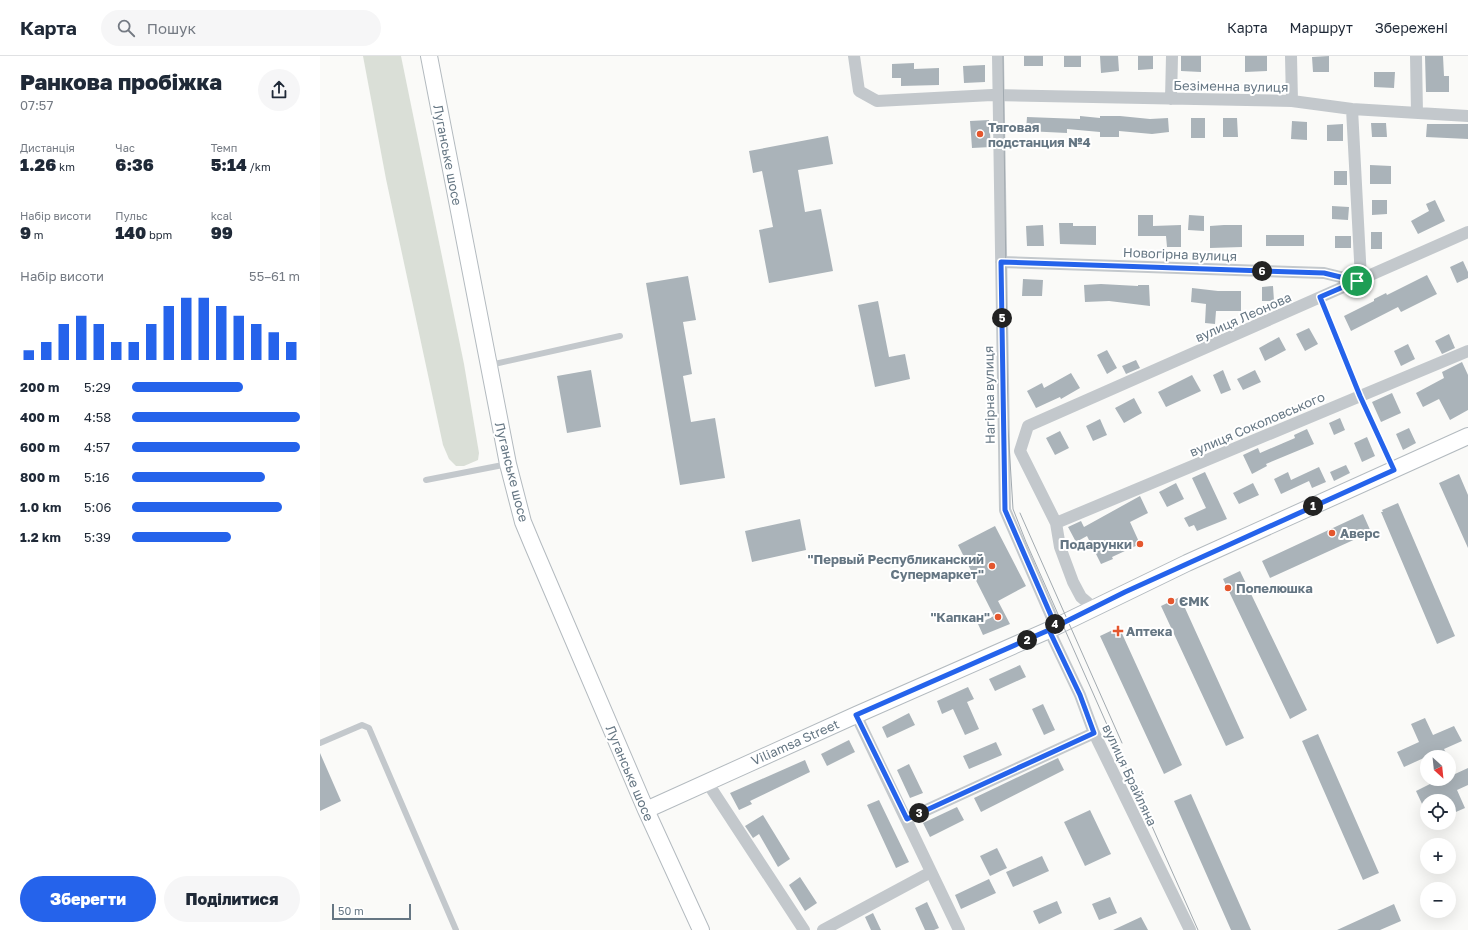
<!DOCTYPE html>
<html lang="uk">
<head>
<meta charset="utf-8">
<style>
  body { margin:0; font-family:"Golos Text",sans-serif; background:#f6f6f7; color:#1f2937; height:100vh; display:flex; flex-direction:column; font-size:15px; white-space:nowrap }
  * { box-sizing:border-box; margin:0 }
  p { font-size:13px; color:#747a83 }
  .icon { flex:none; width:22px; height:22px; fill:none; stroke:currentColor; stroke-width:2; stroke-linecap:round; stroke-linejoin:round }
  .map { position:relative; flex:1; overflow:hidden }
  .side { display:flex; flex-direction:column; background:#fff; width:320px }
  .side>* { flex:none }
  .needle { width:26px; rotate:153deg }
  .tools { position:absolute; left:1100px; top:694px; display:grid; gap:8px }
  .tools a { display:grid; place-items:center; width:36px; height:36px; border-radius:50%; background:#fff; box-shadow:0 4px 16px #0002; font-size:20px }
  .scale { position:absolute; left:12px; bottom:10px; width:79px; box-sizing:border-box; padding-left:4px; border:2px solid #657683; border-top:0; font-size:11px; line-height:14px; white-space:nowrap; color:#657683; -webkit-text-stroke:3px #fff; paint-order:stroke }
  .pin { position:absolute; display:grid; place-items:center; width:34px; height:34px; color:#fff; margin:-17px; border:2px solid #fff; border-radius:50%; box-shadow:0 1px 4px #0007 }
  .km { position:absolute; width:20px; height:20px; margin:-10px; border-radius:50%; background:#222; color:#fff; font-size:11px; line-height:20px; text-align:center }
  .round { display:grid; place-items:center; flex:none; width:42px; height:42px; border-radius:21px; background:#f6f6f7 }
  .headline { display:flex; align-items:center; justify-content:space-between; height:68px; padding:0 20px }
  h1 { font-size:22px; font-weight:800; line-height:30px }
  .stats { display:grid; grid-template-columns:repeat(3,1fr); gap:6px; height:68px; padding:4px 20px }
  .stats div { display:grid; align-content:center }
  .stats b { font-size:17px; font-weight:800 }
  .stats small { font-size:11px; font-weight:400 }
  .stats p { font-size:11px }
  .chart { height:112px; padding:8px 20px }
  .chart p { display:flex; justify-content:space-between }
  .chart svg { width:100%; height:72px; margin-top:4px; stroke:#2563eb; stroke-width:6 }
  .button { display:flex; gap:8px; margin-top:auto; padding:8px 20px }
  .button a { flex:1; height:46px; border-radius:24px; background:#2563eb; color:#fff; font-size:16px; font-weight:800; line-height:46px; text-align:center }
  .button a+a { background:#f6f6f7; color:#1f2937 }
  ul { padding:0 20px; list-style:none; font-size:13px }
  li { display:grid; grid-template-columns:64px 48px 1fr; align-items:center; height:30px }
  li i { height:10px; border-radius:5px; background:#2563eb }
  header { display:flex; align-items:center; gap:24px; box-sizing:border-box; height:56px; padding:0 20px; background:#fff; border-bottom:1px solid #e0e1e3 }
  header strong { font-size:19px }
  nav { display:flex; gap:22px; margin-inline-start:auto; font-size:14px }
  .search { width:280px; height:36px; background:#f6f6f7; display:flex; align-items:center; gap:10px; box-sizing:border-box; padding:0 14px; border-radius:22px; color:#747a83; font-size:15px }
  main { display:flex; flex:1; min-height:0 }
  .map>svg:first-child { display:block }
  .green { fill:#dadfd7 }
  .building { fill:#aab3b9 }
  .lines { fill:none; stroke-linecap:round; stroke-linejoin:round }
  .secondary-casing { stroke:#b3babf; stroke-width:18 }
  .lane { stroke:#c3c8cc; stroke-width:6 }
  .street { stroke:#c3c8cc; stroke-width:12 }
  .secondary { stroke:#fff; stroke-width:16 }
  .tram { stroke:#a2aab0; stroke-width:1 }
  .route-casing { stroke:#fff; stroke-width:8 }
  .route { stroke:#2563eb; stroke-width:5 }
  .poi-dot { fill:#e4572e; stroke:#fff; stroke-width:1.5 }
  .labels { text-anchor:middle; stroke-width:4; stroke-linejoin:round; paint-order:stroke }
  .street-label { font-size:13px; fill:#657683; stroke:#fff }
  .poi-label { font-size:13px; font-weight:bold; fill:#657683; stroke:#fff; text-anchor:start }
</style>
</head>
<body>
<header>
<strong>Карта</strong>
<div class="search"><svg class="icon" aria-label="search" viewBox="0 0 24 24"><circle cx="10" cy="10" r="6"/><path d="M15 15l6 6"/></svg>Пошук</div>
<nav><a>Карта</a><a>Маршрут</a><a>Збережені</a></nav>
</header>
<main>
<section class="side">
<div class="headline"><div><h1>Ранкова пробіжка</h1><p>07:57</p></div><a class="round"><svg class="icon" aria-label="share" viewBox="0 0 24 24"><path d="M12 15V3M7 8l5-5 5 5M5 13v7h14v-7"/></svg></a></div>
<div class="stats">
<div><p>Дистанція</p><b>1.26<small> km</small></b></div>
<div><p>Час</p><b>6:36</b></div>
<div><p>Темп</p><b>5:14<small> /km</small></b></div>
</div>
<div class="stats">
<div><p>Набір висоти</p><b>9<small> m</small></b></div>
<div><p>Пульс</p><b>140<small> bpm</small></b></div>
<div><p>kcal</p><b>99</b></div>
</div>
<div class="chart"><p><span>Набір висоти</span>55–61 m</p>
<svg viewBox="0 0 160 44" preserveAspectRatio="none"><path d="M5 44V38M15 44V33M25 44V22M35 44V17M45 44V22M55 44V33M65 44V33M75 44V22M85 44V11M95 44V6M105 44V6M115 44V11M125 44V17M135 44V22M145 44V27M155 44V33"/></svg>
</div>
<ul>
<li><b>200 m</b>5:29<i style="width:66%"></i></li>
<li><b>400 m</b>4:58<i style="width:100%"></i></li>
<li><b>600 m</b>4:57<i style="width:100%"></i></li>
<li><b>800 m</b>5:16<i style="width:79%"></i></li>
<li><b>1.0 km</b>5:06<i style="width:89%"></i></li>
<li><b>1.2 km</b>5:39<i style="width:59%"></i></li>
</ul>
<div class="button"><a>Зберегти</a><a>Поділитися</a></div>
</section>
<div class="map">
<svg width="1148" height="874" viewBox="0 0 1148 874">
  <rect width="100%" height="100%" fill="#fafaf8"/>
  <path class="green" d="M43,0H81L144,308L159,397L158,404L144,410H136L129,403L123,389L66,123Z"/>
  <path class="building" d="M704,0H723V10H704Z
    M744,0H761V11H744Z
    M780,0H798L799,15L781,17Z
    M818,0H833V13L818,14Z
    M861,0H881V16L861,15Z
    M925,0H947V15L925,16Z
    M1009,0V16H993L992,1Z
    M1105,0H1123L1124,20H1129V36H1106Z
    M594,7V13L619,12V29L581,30V22H572V8Z
    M665,9V26L644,27L643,10Z
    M1054,16H1075L1074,32L1054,31Z
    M760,60L780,62V60H800L830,63L848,62L849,76L832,78L799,75V81H780V76L747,73V77L706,75L707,61L760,63Z
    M871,62H885V82H871Z
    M903,62H917L918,81H903Z
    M669,64L671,91L652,92L650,65Z
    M972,65L987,66V84L971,83Z
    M1051,67H1066L1067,81H1052Z
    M1023,68V85H1007V69Z
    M1107,68H1148V83L1106,81Z
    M508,80L513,108L478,114L485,156L501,153L513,215L449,227L439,174L453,171L442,115L433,117L429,95Z
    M1050,109L1071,110V128H1050Z
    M1014,115H1027V129H1014Z
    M1052,144H1067V158L1052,159Z
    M1115,144L1125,165L1098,178L1091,165L1109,155L1106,148Z
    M1012,150L1029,151L1028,164L1012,163Z
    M818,159H833V170L861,169V191H847L846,180H818Z
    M869,159L884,160V175L868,174Z
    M739,167H753V170H776V189L740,188Z
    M723,169L724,190H707L706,170Z
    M904,169H922V191L890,192V170Z
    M1051,176H1062V193H1051Z
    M946,179H984V190H946Z
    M1015,180H1031V192H1015Z
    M1143,205L1148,216V222L1137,227L1130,211Z
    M1107,219L1117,238L1081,256L1078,251L1031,275L1024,260L1054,245V243L1066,237L1067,239Z
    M368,220L376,264L363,266L372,318L363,320L371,366L395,362L405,422L360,429L326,227Z
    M703,223L723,224L722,240H702Z
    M781,228L818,230V229H829L830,250L789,245L765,246L764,229Z
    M953,230L954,245H942V231Z
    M872,232L898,235H921V255H896L895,268L885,267L886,248L871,246Z
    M558,245L569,301L585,298L590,323L555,331L538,249Z
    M989,272L998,288L985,295L976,278Z
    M1129,278L1135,292L1122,298L1115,285Z
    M959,281L966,294L945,305L939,292Z
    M1088,288L1095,303L1081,310L1074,295Z
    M787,294L797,312L787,318L777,299Z
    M816,304L820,312L806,318L802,310Z
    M1142,306L1148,319V354L1130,364L1119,343L1103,351L1096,337L1124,322L1122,316Z
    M271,314L281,371L247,377L237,320Z
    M903,314L911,334L901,338L893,319Z
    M935,314L941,326L923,334L917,323Z
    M751,317L760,332L741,343L740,341L716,352L707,335L722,327L724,332Z
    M872,319L881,335L846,351L838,336Z
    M1072,337L1081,357L1061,366L1052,346Z
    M814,342L822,357L804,367L795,352Z
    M1020,362L1025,374L1014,379L1009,367Z
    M780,363L787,379L773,385L766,370Z
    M1089,372L1096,387L1083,394L1076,378Z
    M987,373L994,388L946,408L947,410L932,418L923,399L938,392L940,397L975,382L974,379Z
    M740,375L749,392L735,399L726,382Z
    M1047,381L1055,400L1042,406L1034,387Z
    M1026,409L1030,417L1014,425L1010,416Z
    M999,411L1006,426L992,432L989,425L961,438L954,423L968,416L971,424Z
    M885,416L907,463L877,475L874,469L869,471L864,462L886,452L872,422Z
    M1139,418L1148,439V492L1119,427Z
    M856,427L864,443L847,451L839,436Z
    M933,427L939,439L919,448L913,437Z
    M820,440L828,457L810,466L820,488L792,501L793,503L781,508L767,480L756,486L748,471L761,465L764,471Z
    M1078,447L1135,580L1117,588L1061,456H1063L1062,454Z
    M1043,458L1051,476L950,522L942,505Z
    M480,463L486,494L432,506L425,475Z
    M675,470L706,530L678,545L690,568L663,579L658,568L674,560L638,489Z
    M920,515L987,654L970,663L903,523Z
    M860,541L924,682L906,690L841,550Z
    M799,571L862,709L844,718L780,580Z
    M700,609L706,621L675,635L669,623Z
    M648,631L654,643L647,646L659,673L645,679L633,653L622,658L617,645Z
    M723,648L735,674L724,679L712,653Z
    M589,657L595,669L567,682L562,671Z
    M1105,662L1113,679L1134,670L1142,685L1124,693L1128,701H1106L1084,711L1077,696L1099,686L1091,668Z
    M998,678L1059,817L1043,824L982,685Z
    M529,684L535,696L507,710L501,698Z
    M676,686L682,699L649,713L643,700Z
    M0,697L21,745L0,755Z
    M738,702L744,714L661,756L654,742Z
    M1129,703L1135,718L1148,712V729L1137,734L1145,752L1129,759V745H1125L1123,741L1113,745H1107V748L1103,750L1096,735L1112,727L1110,723H1129Z
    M485,704L490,716L430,745L432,748L419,754L410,737Z
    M589,708L603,737L590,742L577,714Z
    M871,738L931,874H911L854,745Z
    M559,744L589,806L576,812L547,749Z
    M637,751L644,764L610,781L603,767Z
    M770,754L791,798L765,810L744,766Z
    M443,759L470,803L458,811L439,778L433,782L425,770Z
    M677,792L687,812L670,820L660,800Z
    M722,800L729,815L693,831L686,816Z
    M480,821L497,847L485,855L469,829Z
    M669,823L676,837L641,853L635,839Z
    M790,841L797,857L779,864L772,848Z
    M737,845L742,857L719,868L713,855Z
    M607,846L619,872L614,874H605L595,852Z
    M1074,848L1081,865L1060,874H1017Z
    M553,857L561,874H551L545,861Z
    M821,861L828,874H793Z"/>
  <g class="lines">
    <defs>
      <path id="secondary" d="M109,0L188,408L203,466L213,490L326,754L381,874
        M326,754L536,659L729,574L867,507L1148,380"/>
    </defs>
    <use href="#secondary" class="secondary-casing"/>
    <path class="lane" d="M1000,241L1040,340L1073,412
      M170,309L300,280
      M106,424L188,408
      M0,687L42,669L49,672L136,874"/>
    <path class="street" d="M534,0L539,35L557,45L672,39L972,45L1032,53L1148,60
      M678,0L685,454L736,571
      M971,0L972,45
      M1096,0L1097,57
      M851,43L852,0
      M1032,53L1041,223
      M681,206L1004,217L1037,225
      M736,467L1148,295
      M774,552L761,541L753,526L740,491L736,467L700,395L708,370L1148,176
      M729,574L760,639L774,677L870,874
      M536,659L639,874
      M387,726L484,874
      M587,763L774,677
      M503,874L611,816"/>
    <use href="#secondary" class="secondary"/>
    <path class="tram" d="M683,0L688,372L693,453L706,486L878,874
      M700,457L802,687"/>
  </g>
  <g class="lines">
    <defs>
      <path id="route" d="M1037,225L1000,241L1040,340L1074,414L805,536L729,574L536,659L587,763L774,677L760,639L729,574L736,571L685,454L681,206L1004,217L1037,225"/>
    </defs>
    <use href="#route" class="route-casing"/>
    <use href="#route" class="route"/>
  </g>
  <g class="poi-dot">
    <circle cx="660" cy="78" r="4"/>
    <circle cx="1012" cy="477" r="4"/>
    <circle cx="820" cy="488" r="4"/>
    <circle cx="672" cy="510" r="4"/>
    <circle cx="908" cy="532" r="4"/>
    <circle cx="851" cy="545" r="4"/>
    <circle cx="678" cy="561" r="4"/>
    <path d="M796 569h4v4h4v4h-4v4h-4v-4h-4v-4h4z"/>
  </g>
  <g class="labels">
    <g class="street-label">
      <text transform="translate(911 30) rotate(1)" y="5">Безіменна вулиця</text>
      <text transform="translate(128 99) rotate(79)" y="5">Луганське шосе</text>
      <text transform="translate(860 198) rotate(2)" y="5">Новогірна вулиця</text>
      <text transform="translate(923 261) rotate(-24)" y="5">вулиця Леонова</text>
      <text transform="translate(669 339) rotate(-91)" y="5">Нагірна вулиця</text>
      <text transform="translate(937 368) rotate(-23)" y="5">вулиця Соколовського</text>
      <text transform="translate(192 416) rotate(76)" y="5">Луганське шосе</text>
      <text transform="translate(475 686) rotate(-24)" y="5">Viliamsa Street</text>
      <text transform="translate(310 717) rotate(67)" y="5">Луганське шосе</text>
      <text transform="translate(810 719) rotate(65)" y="5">вулиця Брайляна</text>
    </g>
    <g class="poi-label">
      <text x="668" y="76">Тяговая<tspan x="668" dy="15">подстанция №4</tspan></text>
      <text x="1020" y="482">Аверс</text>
      <text x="812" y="493" text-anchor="end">Подарунки</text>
      <text x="664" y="508" text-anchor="end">"Первый Республиканский<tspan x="664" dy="15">Супермаркет"</tspan></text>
      <text x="916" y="537">Попелюшка</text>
      <text x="859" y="550">ЄМК</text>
      <text x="670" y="566" text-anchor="end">"Капкан"</text>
      <text x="806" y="580">Аптека</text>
    </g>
  </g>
</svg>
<div class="tools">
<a><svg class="needle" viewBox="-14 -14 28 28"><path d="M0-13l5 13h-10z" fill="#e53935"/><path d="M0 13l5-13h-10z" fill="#747a83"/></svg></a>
<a><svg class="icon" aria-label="locate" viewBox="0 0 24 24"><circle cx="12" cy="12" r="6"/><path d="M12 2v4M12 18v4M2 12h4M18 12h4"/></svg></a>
<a>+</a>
<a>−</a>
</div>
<div class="scale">50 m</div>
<div class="pin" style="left:1037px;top:225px;background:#1e9e55"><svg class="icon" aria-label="arrive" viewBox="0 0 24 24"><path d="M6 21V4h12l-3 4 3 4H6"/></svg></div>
<b class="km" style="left:993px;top:450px">1</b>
<b class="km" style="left:707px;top:584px">2</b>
<b class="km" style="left:599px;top:757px">3</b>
<b class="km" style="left:735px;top:568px">4</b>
<b class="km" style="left:682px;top:262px">5</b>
<b class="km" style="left:942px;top:215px">6</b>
</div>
</main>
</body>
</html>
